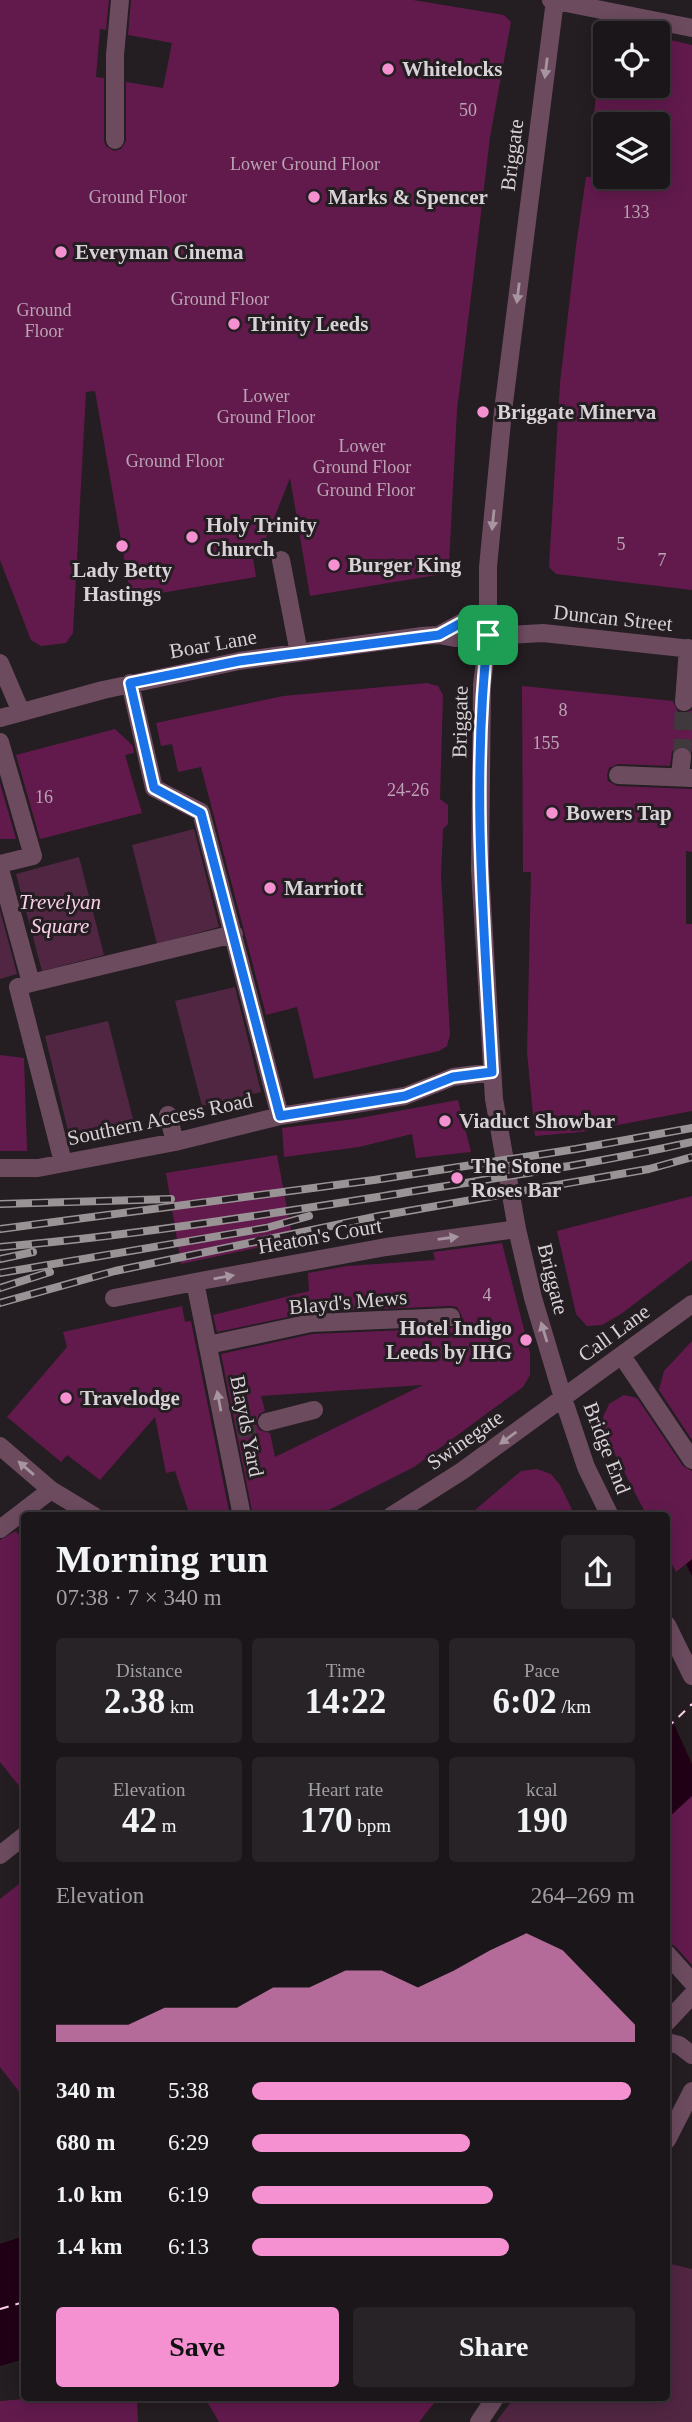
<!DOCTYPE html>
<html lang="en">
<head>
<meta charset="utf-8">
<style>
  body { margin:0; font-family:"Times New Roman",serif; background:#282326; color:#f1f3f6; height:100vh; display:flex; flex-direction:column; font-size:26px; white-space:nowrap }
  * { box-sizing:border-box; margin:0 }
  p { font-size:23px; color:#a09fa2 }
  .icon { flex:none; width:38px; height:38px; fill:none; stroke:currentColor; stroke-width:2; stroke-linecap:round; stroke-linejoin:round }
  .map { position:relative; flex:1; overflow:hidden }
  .sheet { position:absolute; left:21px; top:1512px; width:649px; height:889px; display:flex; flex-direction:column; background:#1b1619; border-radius:7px; box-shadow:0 4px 18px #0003,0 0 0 2px #393538 }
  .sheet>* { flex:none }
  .controls { position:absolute; left:593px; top:21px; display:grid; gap:14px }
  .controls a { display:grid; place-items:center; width:77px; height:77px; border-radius:7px; background:#1b1619; box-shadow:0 4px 18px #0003,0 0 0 2px #393538; font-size:35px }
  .pin { position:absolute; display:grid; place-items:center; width:60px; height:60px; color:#fff; margin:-30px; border-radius:14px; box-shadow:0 4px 10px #0006 }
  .round { display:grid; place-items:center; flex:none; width:74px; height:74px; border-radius:7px; background:#282326 }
  .head { display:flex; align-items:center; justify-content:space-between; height:119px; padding:0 35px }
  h1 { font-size:38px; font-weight:700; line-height:52px }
  .stats { display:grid; grid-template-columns:repeat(3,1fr); gap:10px; height:119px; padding:7px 35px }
  .stats div { display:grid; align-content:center; border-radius:7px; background:#282326; text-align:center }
  .stats b { font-size:35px; font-weight:700 }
  .stats small { font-size:19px; font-weight:400 }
  .stats p { font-size:19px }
  .chart { height:196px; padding:14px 35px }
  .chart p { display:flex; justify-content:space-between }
  .chart svg { width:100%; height:126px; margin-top:7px; fill:#f590d1; opacity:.7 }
  .cta { display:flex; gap:14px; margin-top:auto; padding:14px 35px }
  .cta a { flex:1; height:80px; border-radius:7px; background:#f590d1; color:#111; font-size:28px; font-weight:700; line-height:80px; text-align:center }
  .cta a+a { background:#282326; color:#f1f3f6 }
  ul { padding:0 35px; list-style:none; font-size:23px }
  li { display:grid; grid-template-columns:112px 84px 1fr; align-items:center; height:52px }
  li i { height:18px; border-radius:9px; background:#f590d1 }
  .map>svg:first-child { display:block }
  .green { fill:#512642 }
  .water { fill:#200016 }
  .pier { fill:#241d21 }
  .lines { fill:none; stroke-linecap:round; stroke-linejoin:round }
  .ferry { stroke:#fed2ec; stroke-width:2; stroke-dasharray:9 7; stroke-linecap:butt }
  .building { fill:#621a4d; fill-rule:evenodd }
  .minor-tunnel { stroke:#3f383c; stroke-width:18; stroke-dasharray:18 9; stroke-linecap:butt }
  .minor { stroke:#6c4b5f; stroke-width:18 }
  .rail-casing { stroke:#999396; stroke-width:8 }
  .rail { stroke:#241d21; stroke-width:5; stroke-dasharray:16; stroke-linecap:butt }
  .oneway { fill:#a795a0 }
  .route-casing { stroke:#fff; stroke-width:14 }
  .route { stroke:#1a73e8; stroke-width:9 }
  .poi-dot { fill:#f590d1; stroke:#241d21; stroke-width:2.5 }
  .labels { text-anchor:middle; stroke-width:6; stroke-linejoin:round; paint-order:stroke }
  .number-label { font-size:18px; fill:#baa4b3 }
  .poi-label { font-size:21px; font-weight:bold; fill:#d7d2d5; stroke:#241d21; text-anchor:start }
  .street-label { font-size:21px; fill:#d7d2d5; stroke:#241d21 }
  .park-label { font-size:21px; font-style:italic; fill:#fcd0ea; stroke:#241d21 }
</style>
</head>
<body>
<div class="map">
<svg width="692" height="2422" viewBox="0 0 692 2422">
  <rect width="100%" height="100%" fill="#241d21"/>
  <path class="green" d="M194,829L219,927L157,944L132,845Z
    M79,857L104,955L42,971L16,874Z
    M0,910L17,974L0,979Z
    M235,987L261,1092L202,1106L175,1001Z
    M108,1021L134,1123L70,1139L45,1036Z
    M667,2263L692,2269V2422H496L514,2398H667Z"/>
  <path class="water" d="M692,1559V1798L667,1819V1581Z
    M24,2236V2359L0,2366V2244Z"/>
  <path class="pier" d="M686,1564L692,1576V1764L667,1709V1580Z"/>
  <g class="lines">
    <path class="ferry" d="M667,1728L692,1704
      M0,2309L24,2302"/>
  </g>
  <path class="building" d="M0,0H109L106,30L100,29L96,77L104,78V141L106,146L114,151L121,149L126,141V82L163,88L172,43L128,35L131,0H413L504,15L511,22L490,137L473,280L457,410L449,564L444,571L437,575L310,596L290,478L261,551L253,558L256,577L131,598L95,391L86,392L73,633L66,643L41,646L31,640L0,560Z
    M658,37L692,45V590L556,574L549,567L560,383L576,246L586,177H658V124H593L597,86H658Z
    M427,683L438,686L443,695L440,799L448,805V824L443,829L441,876L450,1035L447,1046L439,1051L314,1079L297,1007L266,1015L201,767L178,772L172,744L161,746L156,723L283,696Z
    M522,686L673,701L678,712L684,713L692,710V752L684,746H678L672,751L670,766L618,764L609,768L607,775L608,781L617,786L692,789V852L686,851V924H692V1111L581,1132L535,1136L527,1052L531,872H523Z
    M115,729L133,746L134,753L125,755L142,813L40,839L16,755Z
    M0,783L16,839H0Z
    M0,1055L24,1058L27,1151H0Z
    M458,1100L471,1152L416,1158L412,1134L359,1147L284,1157L282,1128L354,1119Z
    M277,1155L293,1240L181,1264L166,1173Z
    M692,1196V1260L621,1314L602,1325L587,1326L576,1314L557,1231Z
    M502,1243L530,1353V1375L523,1387L414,1467L317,1516H253L221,1354L312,1334L451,1328L461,1323L462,1316L457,1307L451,1306L311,1312L217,1332L213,1315L309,1291L308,1273L347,1266L435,1260L433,1252ZM423,1385L275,1457L270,1433L259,1430L256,1424L259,1414L265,1411L261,1396Z
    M182,1306L185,1322L191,1321L230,1516H190L175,1471L166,1473L155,1417L100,1480L67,1455L61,1462L7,1417L67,1347L63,1332Z
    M692,1341V1440L659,1390L664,1371Z
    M624,1395L637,1398L683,1466L692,1471V1559L676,1572L667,1554V1516H647L605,1435L603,1417L609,1404Z
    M537,1469L551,1474L560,1485L575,1516H468L521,1471Z
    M16,1531L24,1542V1792L0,1762V1540Z
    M692,1796V1965L675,1946L667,1942V1819Z
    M24,1880V2098L0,2067V1899Z
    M36,2398H137L138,2422H0V2401Z
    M205,2398H438L419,2422H219Z"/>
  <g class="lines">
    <path class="minor-tunnel" d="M682,757L684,702
      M237,1430L267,1422"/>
    <path class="minor" d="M551,0L692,28
      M555,0L503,411L488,567V635L482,685L480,869L494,1099L517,1229L533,1298L563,1398L586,1467L610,1516
      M115,140V55L120,0
      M281,560L299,653
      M439,635L461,623L485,634
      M0,663L21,712
      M130,683L154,788L201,812L280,1116
      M684,702L688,648
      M0,718L103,690L239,661L422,636L439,635L455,638L543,633L692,649
      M0,742L33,856L0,864
      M618,775L692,778
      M680,776L682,757
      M0,869L31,983L18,987L63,1162
      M31,983L234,934
      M168,1115L175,1142
      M0,1168H38L175,1142L280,1116L405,1096L453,1077L492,1072
      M114,1298L195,1282
      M208,1345L311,1323L451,1317
      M622,1356L692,1460
      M267,1422L314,1410
      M0,1446L51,1490L94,1516
      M242,1516L195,1282L386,1247L517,1229
      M391,1516L462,1471L692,1304
      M0,1529L51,1490
      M667,1625L692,1676
      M0,1855L24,1836
      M667,1954L692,1982
      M667,2022L692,1995
      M667,2042L679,2045L692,2055
      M667,2140L692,2091
      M479,2422L495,2398"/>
    <defs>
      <path id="rail" d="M0,1204L171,1199
        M0,1229L374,1180L576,1149L692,1128
        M0,1247C129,1236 256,1216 384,1196C487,1179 590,1165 692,1142
        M0,1259L33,1252
        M0,1273L266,1228L309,1216
        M0,1288L50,1272
        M0,1303L115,1271L379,1216L649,1169L692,1157"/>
    </defs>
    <use href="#rail" class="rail-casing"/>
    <use href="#rail" class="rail"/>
  </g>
  <defs><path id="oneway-solid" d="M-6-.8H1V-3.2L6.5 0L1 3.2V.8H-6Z" transform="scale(1.75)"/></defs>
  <g class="oneway">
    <use href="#oneway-solid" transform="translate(546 68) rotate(97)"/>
    <use href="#oneway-solid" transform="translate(518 293) rotate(97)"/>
    <use href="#oneway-solid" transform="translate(493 520) rotate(96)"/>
    <use href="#oneway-solid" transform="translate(448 1238) rotate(-8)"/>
    <use href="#oneway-solid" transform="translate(224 1277) rotate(-10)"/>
    <use href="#oneway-solid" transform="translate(544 1332) rotate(-107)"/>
    <use href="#oneway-solid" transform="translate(219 1401) rotate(-101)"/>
    <use href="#oneway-solid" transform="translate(508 1438) rotate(144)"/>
    <use href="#oneway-solid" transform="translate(26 1468) rotate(-139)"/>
  </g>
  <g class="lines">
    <defs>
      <path id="route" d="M461,623L488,635C471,780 484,927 492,1072L453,1077L405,1096L280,1116L201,813L154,788L130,683L239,661L439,635Z"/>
    </defs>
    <use href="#route" class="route-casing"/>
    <use href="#route" class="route"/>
  </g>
  <g class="poi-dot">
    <circle cx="388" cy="69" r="7"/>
    <circle cx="314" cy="197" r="7"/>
    <circle cx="61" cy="252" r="7"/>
    <circle cx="234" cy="324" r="7"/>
    <circle cx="483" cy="412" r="7"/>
    <circle cx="192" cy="537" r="7"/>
    <circle cx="122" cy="546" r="7"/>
    <circle cx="334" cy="565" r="7"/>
    <circle cx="552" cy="813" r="7"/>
    <circle cx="270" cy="888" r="7"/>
    <circle cx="445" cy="1121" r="7"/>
    <circle cx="457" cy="1178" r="7"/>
    <circle cx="526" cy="1340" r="7"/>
    <circle cx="66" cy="1398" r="7"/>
  </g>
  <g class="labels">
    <g class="number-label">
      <text x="468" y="116">50</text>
      <text x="305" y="170">Lower Ground Floor</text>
      <text x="138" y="203">Ground Floor</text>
      <text x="636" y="218">133</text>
      <text x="220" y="305">Ground Floor</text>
      <text x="44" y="316">Ground<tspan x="44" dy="21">Floor</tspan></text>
      <text x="266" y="402">Lower<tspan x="266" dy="21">Ground Floor</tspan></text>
      <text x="362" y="452">Lower<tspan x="362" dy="21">Ground Floor</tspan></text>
      <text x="175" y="467">Ground Floor</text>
      <text x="366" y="496">Ground Floor</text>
      <text x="621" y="550">5</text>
      <text x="662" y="566">7</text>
      <text x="563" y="716">8</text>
      <text x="546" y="749">155</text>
      <text x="408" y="796">24-26</text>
      <text x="44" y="803">16</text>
      <text x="487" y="1301">4</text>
    </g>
    <g class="poi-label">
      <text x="402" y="76">Whitelocks</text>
      <text x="328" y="204">Marks &amp; Spencer</text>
      <text x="75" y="259">Everyman Cinema</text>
      <text x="248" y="331">Trinity Leeds</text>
      <text x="497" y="419">Briggate Minerva</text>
      <text x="206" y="532">Holy Trinity<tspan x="206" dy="24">Church</tspan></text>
      <text x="348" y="572">Burger King</text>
      <text x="122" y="577" text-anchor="middle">Lady Betty<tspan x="122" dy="24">Hastings</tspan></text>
      <text x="566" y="820">Bowers Tap</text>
      <text x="284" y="895">Marriott</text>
      <text x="459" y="1128">Viaduct Showbar</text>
      <text x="471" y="1173">The Stone<tspan x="471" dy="24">Roses Bar</tspan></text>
      <text x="512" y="1335" text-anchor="end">Hotel Indigo<tspan x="512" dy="24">Leeds by IHG</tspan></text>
      <text x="80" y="1405">Travelodge</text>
    </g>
    <g class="street-label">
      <text transform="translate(512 155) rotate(-83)" y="7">Briggate</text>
      <text transform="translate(613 618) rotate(6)" y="7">Duncan Street</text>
      <text transform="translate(213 644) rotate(-10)" y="7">Boar Lane</text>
      <text transform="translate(460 722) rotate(-89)" y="7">Briggate</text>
      <text transform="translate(160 1119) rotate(-12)" y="7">Southern Access Road</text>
      <text transform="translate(320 1236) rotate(-10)" y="7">Heaton's Court</text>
      <text transform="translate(553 1279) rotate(76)" y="7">Briggate</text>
      <text transform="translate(348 1302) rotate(-5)" y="7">Blayd's Mews</text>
      <text transform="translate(614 1333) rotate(-36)" y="7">Call Lane</text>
      <text transform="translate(247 1426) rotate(79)" y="7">Blayds Yard</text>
      <text transform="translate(465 1440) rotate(-35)" y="7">Swinegate</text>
      <text transform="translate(607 1448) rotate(69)" y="7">Bridge End</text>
    </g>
    <g class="park-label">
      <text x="60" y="909">Trevelyan<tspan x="60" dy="24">Square</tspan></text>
    </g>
  </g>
</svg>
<div class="controls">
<a><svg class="icon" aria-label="locate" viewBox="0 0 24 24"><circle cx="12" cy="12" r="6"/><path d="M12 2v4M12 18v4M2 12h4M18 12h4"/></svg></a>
<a><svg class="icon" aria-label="layers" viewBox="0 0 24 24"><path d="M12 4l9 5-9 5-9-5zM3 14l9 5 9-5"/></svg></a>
</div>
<div class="pin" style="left:488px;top:635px;background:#1e9e55"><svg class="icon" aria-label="arrive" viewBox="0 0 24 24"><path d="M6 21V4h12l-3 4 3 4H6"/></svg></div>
<section class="sheet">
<div class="head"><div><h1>Morning run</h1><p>07:38 · 7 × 340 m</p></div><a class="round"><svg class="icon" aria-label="share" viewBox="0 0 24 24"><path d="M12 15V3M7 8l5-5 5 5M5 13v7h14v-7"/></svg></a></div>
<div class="stats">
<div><p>Distance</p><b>2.38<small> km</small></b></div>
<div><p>Time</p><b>14:22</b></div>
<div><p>Pace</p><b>6:02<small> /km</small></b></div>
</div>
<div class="stats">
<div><p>Elevation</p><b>42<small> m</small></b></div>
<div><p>Heart rate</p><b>170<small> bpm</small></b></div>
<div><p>kcal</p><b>190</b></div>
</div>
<div class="chart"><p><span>Elevation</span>264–269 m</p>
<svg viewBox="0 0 160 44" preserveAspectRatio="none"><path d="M0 44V38L10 38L20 38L30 32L40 32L50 32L60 25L70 25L80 19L90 19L100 25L110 19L120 12L130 6L140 12L150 25L160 38V44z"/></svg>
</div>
<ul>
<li><b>340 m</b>5:38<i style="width:99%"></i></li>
<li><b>680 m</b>6:29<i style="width:57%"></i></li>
<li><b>1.0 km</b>6:19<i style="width:63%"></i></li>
<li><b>1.4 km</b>6:13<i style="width:67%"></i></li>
</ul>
<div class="cta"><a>Save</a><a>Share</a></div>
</section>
</div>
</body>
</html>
